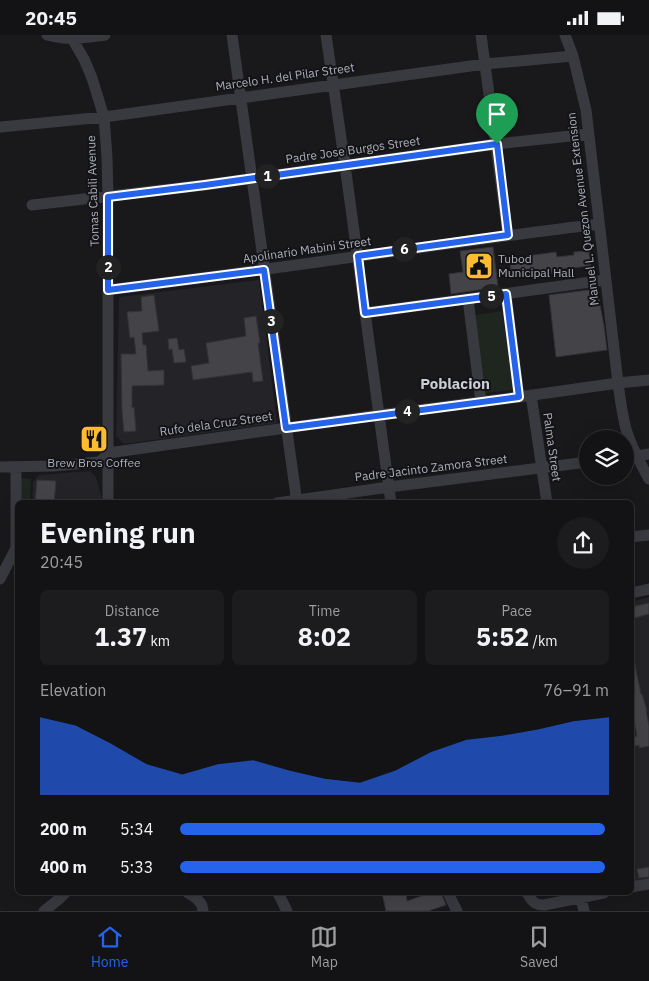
<!DOCTYPE html>
<html lang="en">
<head>
<meta charset="utf-8">
<style>
  body { margin:0; font-family:"IBM Plex Sans",sans-serif; background:#1c1b1d; color:#f1f3f6; height:100vh; display:flex; flex-direction:column; font-size:19px; white-space:nowrap }
  * { box-sizing:border-box; margin:0 }
  p { font-size:16px; color:#9d9ea0 }
  .icon { flex:none; width:28px; height:28px; fill:none; stroke:currentColor; stroke-width:2; stroke-linecap:round; stroke-linejoin:round }
  .map { position:relative; flex:1; overflow:hidden }
  .sheet { position:absolute; left:15px; top:465px; width:619px; height:395px; display:flex; flex-direction:column; background:#131214; border-radius:8px; box-shadow:0 5px 20px #0002,0 0 0 1px #323234 }
  .sheet>* { flex:none }
  .tools { position:absolute; left:579px; top:395px; display:grid; gap:10px }
  .tools a { display:grid; place-items:center; width:55px; height:55px; border-radius:50%; background:#131214; box-shadow:0 5px 20px #0002,0 0 0 1px #323234; font-size:25px }
  .pin { position:absolute; display:grid; place-items:center; width:42px; height:42px; color:#fff; margin:-51px -21px; border-radius:50% 50% 50% 0; rotate:-45deg; box-shadow:0 0 5px #0007 }
  .pin .icon { rotate:45deg }
  .km { position:absolute; width:25px; height:25px; margin:-12px; border-radius:50%; background:#222; color:#fff; font-size:14px; line-height:25px; text-align:center }
  .round { display:grid; place-items:center; flex:none; width:52px; height:52px; border-radius:26px; background:#1c1b1d }
  .overview { display:flex; align-items:center; justify-content:space-between; height:85px; padding:0 25px }
  h1 { font-size:28px; font-weight:700; line-height:38px }
  .stats { display:grid; grid-template-columns:repeat(3,1fr); gap:8px; height:85px; padding:5px 25px }
  .stats div { display:grid; align-content:center; border-radius:8px; background:#1c1b1d; text-align:center }
  .stats b { font-size:25px; font-weight:700 }
  .stats small { font-size:14px; font-weight:400 }
  .stats p { font-size:14px }
  .chart { height:140px; padding:10px 25px }
  .chart p { display:flex; justify-content:space-between }
  .chart svg { width:100%; height:90px; margin-top:5px; fill:#2563eb; opacity:.7 }
  ul { padding:0 25px; list-style:none; font-size:16px }
  li { display:grid; grid-template-columns:80px 60px 1fr; align-items:center; height:38px }
  li i { height:12px; border-radius:6px; background:#2563eb }
  .status { display:flex; justify-content:space-between; align-items:center; height:35px; padding:0 25px; background:#131214; direction:ltr }
  .status svg { height:14px; fill:currentColor }
  .menu { display:flex; justify-content:space-around; align-items:center; height:70px; border-top:1px solid #323234; background:#131214; font-size:14px; color:#9d9ea0 }
  .menu a { display:grid; justify-items:center; gap:2px }
  .menu .current { color:#2563eb }
  .map>svg:first-child { display:block }
  .built { fill:#242428 }
  .green { fill:#1e261f }
  .building { fill:#434348; stroke:#323237 }
  .lines { fill:none; stroke-linecap:round; stroke-linejoin:round }
  .minor { stroke:#393a40; stroke-width:11 }
  .route-casing { stroke:#fff; stroke-width:10 }
  .route { stroke:#2563eb; stroke-width:6 }
  .labels { text-anchor:middle; stroke-width:4; stroke-linejoin:round; paint-order:stroke }
  .street-label { font-size:12px; fill:#aaafbb; stroke:#141316 }
  .poi-label { font-size:12px; fill:#aaafbb; stroke:#141316; text-anchor:start }
  .quarter-label { font-size:15px; font-weight:bold; fill:#cbced7; stroke:#141316 }
</style>
</head>
<body>
<div class="status"><b>20:45</b><svg viewBox="0 0 49 12"><path d="M0 12V9h3v3zM5 12V6h3v6zM10 12V3h3v9zM15 12V0h3v12zM26 1h20v11H26zM47 4h2v5h-2z"/></svg></div>
<div class="map">
<svg width="649" height="876" viewBox="0 0 649 876">
  <rect width="100%" height="100%" fill="#19181b"/>
  <path class="built" d="M259,245L277,388L124,409L116,401L119,262Z
    M90,436L96,442L103,468H32L33,447L39,440Z
    M649,562V844L631,847V567Z"/>
  <path class="green" d="M502,276L513,355L486,358L475,280Z
    M18,443L31,444L30,467L18,468Z"/>
  <path class="building" d="M493,212L498,252L451,259L449,239L463,237L460,216Z
    M589,216L591,231L559,234V237L551,238V235L512,240L509,225L526,222V221L549,218L556,217L557,222L574,220V217Z
    M597,254L604,291L607,315L556,322L549,260Z
    M154,260L159,296L142,298L143,310H146L148,336L164,335V350L132,351V373L134,372L136,396L124,397L122,376L121,319H136L134,302L130,303L127,277L142,276L141,262Z
    M256,281L260,308H258L263,346L253,347L252,337L193,345L191,331L209,328L206,308L246,301L244,283Z
    M177,303L179,315L184,314L186,327L174,328L172,314L169,315L168,304Z
    M100,390V413L87,414L86,391Z
    M37,445L56,446L54,468H35Z
    M649,568V579L631,584V572Z
    M631,625H634L641,659H642L647,676H646L649,691V711L639,713V710L631,712V702L637,701L633,680H631Z
    M649,832V842L639,843L637,834Z
    M382,858H406L407,866L430,858H441L446,870L428,876H386Z"/>
  <g class="lines">
    <path class="minor" d="M47,0C70,6 82,3 105,0
      M70,0L84,24L92,43L104,82L107,122L108,161V468
      M232,0L297,468
      M326,0L345,130L391,468
      M481,0L508,200
      M565,0L573,21L586,75L618,348C620,363 622,379 626,394C631,411 640,428 649,444
      M1,92L104,82L485,29L573,21
      M32,170L205,150L497,109L589,99
      M108,255C272,235 435,209 599,189
      M506,259L519,362
      M468,264L481,367
      M365,278L605,245
      M531,360L547,468
      M625,423L649,419
      M0,432L53,431L99,427L103,424L108,418L379,380L519,362L618,348L649,345
      M277,468L389,452L588,427
      M631,502L649,500
      M0,544L16,513V432
      M631,558L649,554
      M631,852L649,849
      M188,858C195,862 203,867 203,876
      M278,858L287,876
      M448,858L457,876
      M527,858C532,866 534,870 544,870L604,858
      M581,863L584,876
      M44,876L59,864L65,858"/>
  </g>
  <g class="lines">
    <defs>
      <path id="route" d="M497,109L508,200L358,221L365,278L506,259L519,362L286,393L264,235L108,255V162L205,150Z"/>
    </defs>
    <use href="#route" class="route-casing"/>
    <use href="#route" class="route"/>
  </g>
  <defs>
    <symbol id="civic-square" viewBox="-11 -11 22 22"><rect x="-9" y="-9" width="18" height="18" rx="4" fill="#fdbb2f" stroke="#141316"/><path d="M-.6-6.5H3V-4.5H.6V-3L4-1V1h2V6H-6V1h2V-1L-.6-3ZM-1.2 2.5V6h2.4V2.5Z" fill="#111"/></symbol>
    <symbol id="restaurant-square" viewBox="-11 -11 22 22"><rect x="-9" y="-9" width="18" height="18" rx="4" fill="#fdbb2f" stroke="#141316"/><path d="M-5-6h1v4h1v-4h1v4h1v-4h1v5L-1.5 .5V6h-2V.5L-5-1ZM5-6V6H3V1.5H1.5Q1.5-4 5-6Z" fill="#111"/></symbol>
  </defs>
  <g fill-rule="evenodd">
    <use href="#civic-square" x="463" y="215" width="32" height="32"/>
    <use href="#restaurant-square" x="78" y="388" width="32" height="32"/>
  </g>
  <g class="labels">
    <g class="street-label">
      <text transform="translate(285 42) rotate(-8)" y="4">Marcelo H. del Pilar Street</text>
      <text transform="translate(353 115) rotate(-8)" y="4">Padre Jose Burgos Street</text>
      <text transform="translate(93 156) rotate(-92)" y="4">Tomas Cabili Avenue</text>
      <text transform="translate(583 174) rotate(-97)" y="4">Manuel L. Quezon Avenue Extension</text>
      <text transform="translate(307 215) rotate(-8)" y="4">Apolinario Mabini Street</text>
      <text transform="translate(216 389) rotate(-8)" y="4">Rufo dela Cruz Street</text>
      <text transform="translate(552 412) rotate(82)" y="4">Palma Street</text>
      <text transform="translate(431 433) rotate(-7)" y="4">Padre Jacinto Zamora Street</text>
    </g>
    <g class="poi-label">
      <text x="498" y="228">Tubod<tspan x="498" dy="14">Municipal Hall</tspan></text>
      <text x="94" y="432" text-anchor="middle">Brew Bros Coffee</text>
    </g>
    <g class="quarter-label">
      <text x="455" y="354">Poblacion</text>
    </g>
  </g>
</svg>
<div class="tools">
<a><svg class="icon" aria-label="layers" viewBox="0 0 24 24"><path d="M12 4l9 5-9 5-9-5zM3 14l9 5 9-5"/></svg></a>
</div>
<div class="pin" style="left:497px;top:109px;background:#1e9e55"><svg class="icon" aria-label="arrive" viewBox="0 0 24 24"><path d="M6 21V4h12l-3 4 3 4H6"/></svg></div>
<b class="km" style="left:267px;top:141px">1</b>
<b class="km" style="left:108px;top:232px">2</b>
<b class="km" style="left:271px;top:286px">3</b>
<b class="km" style="left:407px;top:376px">4</b>
<b class="km" style="left:491px;top:261px">5</b>
<b class="km" style="left:404px;top:214px">6</b>
<section class="sheet">
<div class="overview"><div><h1>Evening run</h1><p>20:45</p></div><a class="round"><svg class="icon" aria-label="share" viewBox="0 0 24 24"><path d="M12 15V3M7 8l5-5 5 5M5 13v7h14v-7"/></svg></a></div>
<div class="stats">
<div><p>Distance</p><b>1.37<small> km</small></b></div>
<div><p>Time</p><b>8:02</b></div>
<div><p>Pace</p><b>5:52<small> /km</small></b></div>
</div>
<div class="chart"><p><span>Elevation</span>76–91 m</p>
<svg viewBox="0 0 160 44" preserveAspectRatio="none"><path d="M0 44V6L10 10L20 19L30 29L40 34L50 29L60 27L70 32L80 36L90 38L100 32L110 23L120 17L130 15L140 12L150 8L160 6V44z"/></svg>
</div>
<ul>
<li><b>200 m</b>5:34<i style="width:99%"></i></li>
<li><b>400 m</b>5:33<i style="width:99%"></i></li>
</ul>
</section>
</div>
<nav class="menu">
<a class="current"><svg class="icon" aria-label="home" viewBox="0 0 24 24"><path d="M3 11l9-7 9 7M6 9v11h12V9"/></svg>Home</a>
<a><svg class="icon" aria-label="map" viewBox="0 0 24 24"><path d="M3 6l6-2 6 2 6-2v14l-6 2-6-2-6 2zM9 4v14M15 6v14"/></svg>Map</a>
<a><svg class="icon" aria-label="saved" viewBox="0 0 24 24"><path d="M7 4h10v16l-5-4-5 4z"/></svg>Saved</a>
</nav>
</body>
</html>
